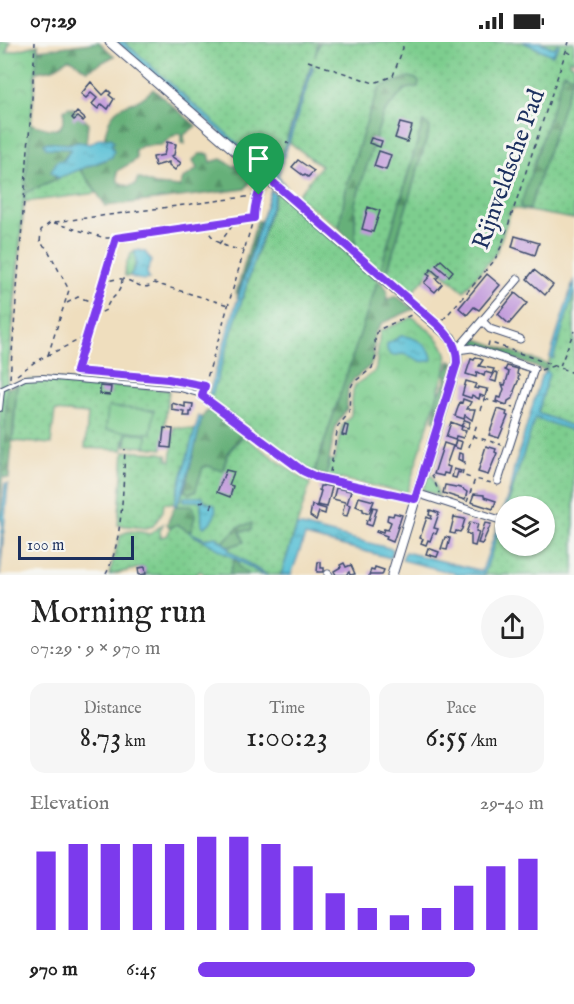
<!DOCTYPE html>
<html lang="en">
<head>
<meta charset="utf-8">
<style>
  body { margin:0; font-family:"IM FELL English",serif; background:#f6f6f6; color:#222; height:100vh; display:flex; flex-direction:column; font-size:22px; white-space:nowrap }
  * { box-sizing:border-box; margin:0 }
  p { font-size:20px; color:#767676 }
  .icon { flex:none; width:33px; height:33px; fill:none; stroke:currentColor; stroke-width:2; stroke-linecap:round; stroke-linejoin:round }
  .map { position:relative; height:533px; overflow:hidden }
  .sheet { display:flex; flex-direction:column; background:#fff; flex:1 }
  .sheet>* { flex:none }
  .controls { position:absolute; left:495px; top:454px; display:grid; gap:12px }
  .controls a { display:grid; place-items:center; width:60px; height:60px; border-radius:50%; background:#fff; box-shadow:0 2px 4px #0004; font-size:30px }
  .scale { position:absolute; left:18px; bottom:15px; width:116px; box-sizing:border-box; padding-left:6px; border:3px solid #1b2f5e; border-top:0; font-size:16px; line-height:21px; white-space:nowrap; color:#1b2f5e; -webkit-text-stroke:4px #f6f6f2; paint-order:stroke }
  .pin { position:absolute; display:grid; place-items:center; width:51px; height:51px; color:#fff; margin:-62px -26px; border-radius:50% 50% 50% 0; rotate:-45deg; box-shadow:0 0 6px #0007 }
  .pin .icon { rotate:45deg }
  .round { display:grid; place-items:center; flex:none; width:63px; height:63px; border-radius:32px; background:#f6f6f6 }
  .summary { display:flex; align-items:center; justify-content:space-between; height:102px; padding:0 30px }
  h1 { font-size:33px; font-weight:600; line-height:45px }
  .stats { display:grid; grid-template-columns:repeat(3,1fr); gap:9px; height:102px; padding:6px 30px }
  .stats div { display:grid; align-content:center; border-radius:15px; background:#f6f6f6; text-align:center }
  .stats b { font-size:30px; font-weight:600 }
  .stats small { font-size:16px; font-weight:400 }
  .stats p { font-size:16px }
  .chart { height:168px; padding:12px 30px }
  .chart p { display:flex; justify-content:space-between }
  .chart svg { width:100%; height:108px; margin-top:6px; stroke:#7c3aed; stroke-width:6 }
  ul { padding:0 30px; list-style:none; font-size:20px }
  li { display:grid; grid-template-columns:96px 72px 1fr; align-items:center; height:45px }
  li i { height:15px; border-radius:8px; background:#7c3aed }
  .status { display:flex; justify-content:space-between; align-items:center; height:42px; padding:0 30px; background:#fff; direction:ltr }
  .status svg { height:16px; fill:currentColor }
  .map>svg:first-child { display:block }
  .grass { fill:url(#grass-dots); stroke:#4c7e76; stroke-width:1.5 }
  .forest { fill:url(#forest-firs); stroke:#40706c; stroke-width:1.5 }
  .wetland { fill:url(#wetland-marsh); stroke:#4c7e76; stroke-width:1.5 }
  .park { fill:url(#park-crowns); stroke:#4c7e76; stroke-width:1.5 }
  .garden { fill:#7dcd8e; stroke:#4c7e76; stroke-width:1.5 }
  .water { fill:url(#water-ripples); stroke:#3a789a; stroke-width:1.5 }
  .building { fill:#c29bdb }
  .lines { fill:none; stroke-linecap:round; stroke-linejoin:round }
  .service-casing { stroke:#3b496c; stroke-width:6 }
  .minor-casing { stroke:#3b496c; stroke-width:9 }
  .tertiary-casing { stroke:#3b496c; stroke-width:11 }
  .path { stroke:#3b496c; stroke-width:1.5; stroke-dasharray:4.5 4.5; stroke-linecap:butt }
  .service { stroke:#fff; stroke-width:4 }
  .minor { stroke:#fff; stroke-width:7 }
  .tertiary { stroke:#fff; stroke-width:9 }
  .route-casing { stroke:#fff; stroke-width:12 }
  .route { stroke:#7c3aed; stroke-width:8 }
  .labels { text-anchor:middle; stroke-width:6; stroke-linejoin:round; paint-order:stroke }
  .street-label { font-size:24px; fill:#1b2f5e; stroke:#f6f6f2 }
</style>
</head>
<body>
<div class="status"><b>07:29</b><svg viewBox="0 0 49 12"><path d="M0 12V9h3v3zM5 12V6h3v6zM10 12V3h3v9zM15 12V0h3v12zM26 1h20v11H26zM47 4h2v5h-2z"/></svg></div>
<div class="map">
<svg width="574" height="533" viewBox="0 0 574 533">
  <defs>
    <pattern id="grass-dots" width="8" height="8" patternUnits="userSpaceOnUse" patternTransform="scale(1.5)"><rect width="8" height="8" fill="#7dcd8e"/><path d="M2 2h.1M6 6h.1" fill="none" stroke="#6bb07d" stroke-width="1.8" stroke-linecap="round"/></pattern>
    <pattern id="forest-firs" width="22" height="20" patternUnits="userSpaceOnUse" patternTransform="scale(1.5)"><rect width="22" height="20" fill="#66b079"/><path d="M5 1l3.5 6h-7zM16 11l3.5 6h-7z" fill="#539066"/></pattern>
    <pattern id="wetland-marsh" width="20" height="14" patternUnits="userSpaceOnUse" patternTransform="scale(1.5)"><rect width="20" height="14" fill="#7dcd8e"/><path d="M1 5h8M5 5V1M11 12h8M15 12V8" fill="none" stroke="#6bb07d"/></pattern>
    <pattern id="park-crowns" width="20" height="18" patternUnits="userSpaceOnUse" patternTransform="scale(1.5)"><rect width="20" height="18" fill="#7dcd8e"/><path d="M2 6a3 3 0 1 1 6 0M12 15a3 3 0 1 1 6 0" fill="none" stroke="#6bb07d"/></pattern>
    <pattern id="water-ripples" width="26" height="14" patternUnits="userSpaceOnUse" patternTransform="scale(1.5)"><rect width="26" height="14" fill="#58c0d5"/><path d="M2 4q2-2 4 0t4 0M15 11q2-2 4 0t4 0" fill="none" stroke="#489cb0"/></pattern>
  </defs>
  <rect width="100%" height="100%" fill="#f6f6f2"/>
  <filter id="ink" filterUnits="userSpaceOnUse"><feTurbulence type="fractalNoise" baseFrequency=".0167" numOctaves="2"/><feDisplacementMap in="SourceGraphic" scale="12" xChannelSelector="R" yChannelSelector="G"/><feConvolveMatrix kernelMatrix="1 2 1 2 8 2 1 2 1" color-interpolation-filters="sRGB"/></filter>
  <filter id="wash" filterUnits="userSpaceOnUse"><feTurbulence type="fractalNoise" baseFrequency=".008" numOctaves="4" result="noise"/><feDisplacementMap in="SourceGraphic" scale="24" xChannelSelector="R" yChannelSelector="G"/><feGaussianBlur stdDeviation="1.35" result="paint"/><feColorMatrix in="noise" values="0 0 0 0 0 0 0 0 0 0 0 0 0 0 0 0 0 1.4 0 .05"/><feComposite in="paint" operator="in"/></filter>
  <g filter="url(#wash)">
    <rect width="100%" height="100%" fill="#efdebe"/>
    <path class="grass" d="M124,0H318L315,15L320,0H523L552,13L559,4L554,7L539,0H574V19L570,17L568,20L574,23V177L512,166L496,211L464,249L435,225L409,254L386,234L430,85L423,80L380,229L355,206V161L383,72L405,47L416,37L370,69L347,142L339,186L297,154L321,124L289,100L313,26L311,23L275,131L269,130L274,136Z
      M80,127L98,151L24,160L25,151Z
      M277,149L378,238L314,431L207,356L209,351L212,352Z
      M262,176L239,256L237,255Z
      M574,250V385L538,371L549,331L546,329L550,315L553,316Z
      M29,338H54L169,348L162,407L146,405L147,393L128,391L126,404H125L126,391L122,408L85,406L88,372L55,369L51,402L13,399L17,342Z
      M535,375L574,389V533H484L505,470L506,504H544V465H507Z
      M174,385L195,388L174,462L164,461L163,469L153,484L146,486L118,483L124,409L161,411L167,413L168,418L171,419Z
      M243,394L310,442L281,533H266L229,509L228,505L243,500L238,485L223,500L216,495L205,497L197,495L235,516L229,533H206L200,529L196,533H141L146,532L144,525L109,533L120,494C128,486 140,490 150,492L163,482L160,489L161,495L168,493L170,486L177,482L190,490L195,475L192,465L175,464L179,460L186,442L185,449L188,451L195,450L203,425L209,424L220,428L224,426L228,411Z
      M239,518L263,533H249L238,524Z"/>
    <path class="forest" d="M0,0H10L6,11L38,3V8L99,0L114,14L88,28C80,27 79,18 68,17L53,27L36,30L31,82C51,87 65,96 64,68L69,65L73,66L88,81L86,102C74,98 63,105 51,100L60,106H71L53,134L58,136L25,151L10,314L0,287Z
      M564,30L573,34L529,168L520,165Z
      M409,35L416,37L419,40L418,45L405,47L383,72L355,161V206L339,186L347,142L370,69L380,45Z
      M153,47L196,84L184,93L185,102L181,101V92L178,91L161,103L142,104L135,109L137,116C131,123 122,124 117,130L118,140L128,144L135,143L138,136L155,143L180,145L183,137L197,127L193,118L200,112H209L211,120L221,117L235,125L238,120L254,134L245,147L106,164L80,127L106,118L112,101L108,97H104C114,50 130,72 153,47Z
      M423,80L430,85L386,234L380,229Z
      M257,179H260L238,252L236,251Z
      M378,238C386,245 390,247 386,258L396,254L414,267L382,281L375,291L373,317L370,324L354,337L348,346L347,366L336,384L326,434L314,431Z
      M474,296L547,322L546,329L474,302Z
      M450,319L455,320L436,379L433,378L436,362L406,352L440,350L446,340V333L443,330L448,327Z
      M17,342L9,436L0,435V384L6,347Z
      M217,367L245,389C241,398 234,401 229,409C226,415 225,423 222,429L209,424L203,425L195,450L188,451L185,449L186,442L202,376L206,370Z
      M175,464H192L195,475L190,490L177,482L170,486L167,482Z
      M252,481L251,488L240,489L244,500L228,505L223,500L238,485Z
      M235,516L239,518L238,524L249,533H229Z"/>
    <path class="wetland" d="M135,209C139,219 134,225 130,234H125C124,227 128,212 135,209Z"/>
    <path class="park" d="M0,0H10L6,11L38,3L7,340L0,479Z
      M413,275C428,288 449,300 447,322L407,451L326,434L330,418L334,419L342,384L351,373L353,348L355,343L374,330L376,325L380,289Z"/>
    <path class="garden" d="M108,365L154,368L151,391L106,388Z
      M127,391L147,393L146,405L126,404Z
      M428,433L432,434L439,454L423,448Z"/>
    <path class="water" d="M116,0H124L263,124L261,125Z
      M523,0H539L554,6L558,2L559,4L552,13Z
      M312,23L313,26L278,134L286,145L269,130L275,131L277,130Z
      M100,96L108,97L111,96L114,100L111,102L114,109L112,115L58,136L51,130L57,119L64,118L71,107L46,106L44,102L47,100L67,102L79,100L90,102Z
      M271,148L275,152L212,353L209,351Z
      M139,208L145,210L152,219L147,230L149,237C142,239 137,237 130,234L136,223L135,209Z
      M574,237V250L553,317L550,315Z
      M401,294C414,294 432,304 432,318C417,323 416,314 403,312C397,312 393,316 389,311C386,308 387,305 387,302Z
      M546,329L549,331L538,371L574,385V389L535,376L484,533L457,532L402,518L405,510L482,529L510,447L514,426L541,335Z
      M199,374L202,376C197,393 185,454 175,464L174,462Z
      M5,442H8L0,533L2,478L0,473H2Z
      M184,455H202L206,460L215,463C217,473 213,480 204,485L202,483L201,459H183Z
      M297,484H302L393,507L391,516L305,494L291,533H281Z
      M189,490L205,497L216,495L228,505L229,509L266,533H263Z"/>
    <g id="blocks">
      <path class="building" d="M91,40L103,53L108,48L111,51L109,53L114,57L108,67L102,62L98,67L92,62L97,56L91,51L86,56L81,52Z
        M77,70L85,77L83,79L78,75L74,78L72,76Z
        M400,81L412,84L407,100L395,96Z
        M371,96L382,99L380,105L369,101Z
        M167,100L176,102L174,113L171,114L181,121L175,128L169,123V120L155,124L153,115L164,113Z
        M379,109L391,113L386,128L374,124Z
        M298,118L314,129L308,135L305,133L304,134L292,125Z
        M368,165L380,169L373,190L362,187Z
        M515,194L539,201L535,213L512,205Z
        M441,218L453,229L449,234L436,223Z
        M431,227L439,234L436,237L442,242L435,250L424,241L430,234L427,232Z
        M534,228L553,243L545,253L527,237Z
        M487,232L500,243L479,268L474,265L467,273L459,266Z
        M515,251L527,261L509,282L498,272Z
        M476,315L483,318L479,324L494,327L492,332L485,330L484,334L477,330L476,335L466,332L471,317L474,318Z
        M507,324L518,327L517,332L519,333L518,336L519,337L514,349L515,350L513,356L508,359L507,363L496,359L497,355L501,356L504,347L502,342L505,343L507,337L509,330L505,328Z
        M495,330L498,331L496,340L490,338Z
        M466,339L476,342L474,346L478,347V345L487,347L485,355L480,353L479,357L472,353L471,356L462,353Z
        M100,344L111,345L110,353L100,352Z
        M463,357L471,360L467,367H475L472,378L465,373L464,377L455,374L460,360L462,361Z
        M172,361L185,365V361L193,362L192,370H190V374H184L185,370L172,368Z
        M498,367L507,370L506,373L508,374L499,396L489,393Z
        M465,378L470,380L468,386L462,384L461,388L466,389L463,396L456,394L455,398L446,395L451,380L461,384Z
        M345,383L348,384L346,394L342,393Z
        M164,386L173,387L171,406L162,405Z
        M456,398L462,400L460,407L454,405Z
        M444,401L453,404L446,424L450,425L448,432L444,431L443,434L434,432Z
        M486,404L496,407L495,410L497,411L488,433L478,430Z
        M459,411L463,412V420L458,417Z
        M454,427L461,429L460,431L458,430L456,436L452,435Z
        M226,428L234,430L229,443L233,444L230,455L217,450Z
        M323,443L332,445L327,465L317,463L321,449L319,448L320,444H323Z
        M445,443L461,446L467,450L465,458L443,451Z
        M336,446L351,449L347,462L350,463L347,474L342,473L345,460L333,457Z
        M474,452L484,453V455L496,459L493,467L471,460Z
        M359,455L374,459L369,471L363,469V467L356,464Z
        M312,463L326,467L325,472L319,470L316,478L310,474Z
        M373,465L377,466L372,484L366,482L367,478H369Z
        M430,468L439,471L434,486L438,487L436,492L433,491L430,499L428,498L426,503L421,501L423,497L420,496L427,475L431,477L432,474L429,473Z
        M394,471L402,473L393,500L386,497L387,494L376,490L377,488L383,490L384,487L388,488L391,480L387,478L388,473L393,474Z
        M454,475L465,477L462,487L460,490L456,489L455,492L450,491Z
        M470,480L478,482L476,489L479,490L475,504L471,503V493L466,491Z
        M485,481L491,482L482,502L478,501Z
        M445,495L450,496L447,508L441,507Z
        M428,506L439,510L437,515L426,512Z
        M318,520H321V526H324V530H317Z
        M344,521L346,525L351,523L355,532L350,533L349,530L346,533H336L334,529L341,525L340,523Z
        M145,525L146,532L139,533L138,526Z
        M375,525L384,528L382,533H369L371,528L374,529Z"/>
    </g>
  </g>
  <g filter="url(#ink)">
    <use href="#blocks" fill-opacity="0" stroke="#3b496c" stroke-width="1.5"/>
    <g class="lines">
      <defs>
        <path id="service" d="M254,168L262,142L266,136
          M0,348L25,336L43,335L181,347L202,353
          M0,367L2,348"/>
        <path id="minor" d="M482,279L490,287L520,297
          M457,308L472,306L534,327L498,439
          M457,308L518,237
          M202,354L309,433L415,457
          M416,451L497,477
          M328,532L329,533"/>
        <path id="tertiary" d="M110,0L451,296L457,308V321L392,533"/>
      </defs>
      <use href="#service" class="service-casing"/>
      <use href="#minor" class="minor-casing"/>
      <use href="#tertiary" class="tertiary-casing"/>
      <path class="path" d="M567,10L574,13
        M308,19L374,41L393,34L403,6L402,0
        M286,100L289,102
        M267,124L273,115
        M55,180L253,154
        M205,184C214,201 225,206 244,208
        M219,202L235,180
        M102,241C108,239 116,236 122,237C134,238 143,251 154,241L228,263
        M67,261L78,255L95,261
        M93,272L100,271L106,268C109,254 120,256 122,238
        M443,278L494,219L501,205L569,0
        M488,304L489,300L574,331
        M48,313L69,248L47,206L40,201L41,188L51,180L105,196H116
        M560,324L574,289
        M541,328L553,324
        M17,333L36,319L85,295
        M10,336L32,56L35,0
        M205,343L253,178
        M205,344L168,337L76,329L116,196L254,176
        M485,357L513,366
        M481,368L489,346
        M473,394L502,403
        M469,405L477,382
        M465,419L462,433L474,437
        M330,430L338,384L349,371L350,347L353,341L372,326L376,314L375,297L378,288L411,273
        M432,433L439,451
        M467,460L475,437L492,441
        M200,461L205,458
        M211,466L213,461
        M106,532C123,501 123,442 125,407"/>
      <use href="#service" class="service"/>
      <use href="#minor" class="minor"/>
      <use href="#tertiary" class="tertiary"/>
    </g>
  </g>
  <g class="lines" filter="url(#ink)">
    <defs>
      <path id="route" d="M267,135L438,283C450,295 457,303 457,321L415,457L316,435L303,429L202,354L205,344L168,337L76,329L116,196L254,176C254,163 259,146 267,135Z"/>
    </defs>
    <use href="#route" class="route-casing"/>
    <use href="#route" class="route"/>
  </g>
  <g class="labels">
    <g class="street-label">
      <text transform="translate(508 127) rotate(-70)" y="8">Rijnveldsche Pad</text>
    </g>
  </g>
</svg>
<div class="controls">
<a><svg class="icon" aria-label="layers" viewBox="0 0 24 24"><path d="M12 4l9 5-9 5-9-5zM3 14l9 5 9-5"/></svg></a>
</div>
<div class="scale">100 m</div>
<div class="pin" style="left:259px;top:153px;background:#1e9e55"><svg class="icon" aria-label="arrive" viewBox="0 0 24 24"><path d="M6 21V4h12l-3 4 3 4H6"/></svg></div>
</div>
<section class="sheet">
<div class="summary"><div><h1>Morning run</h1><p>07:29 · 9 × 970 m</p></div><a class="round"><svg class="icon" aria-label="share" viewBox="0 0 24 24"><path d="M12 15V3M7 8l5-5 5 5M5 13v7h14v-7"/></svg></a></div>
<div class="stats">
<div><p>Distance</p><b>8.73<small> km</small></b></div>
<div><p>Time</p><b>1:00:23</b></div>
<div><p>Pace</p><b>6:55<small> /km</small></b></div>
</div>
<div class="chart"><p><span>Elevation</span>29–40 m</p>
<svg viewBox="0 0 160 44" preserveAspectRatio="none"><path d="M5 44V12M15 44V9M25 44V9M35 44V9M45 44V9M55 44V6M65 44V6M75 44V9M85 44V18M95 44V29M105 44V35M115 44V38M125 44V35M135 44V26M145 44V18M155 44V15"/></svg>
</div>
<ul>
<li><b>970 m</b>6:45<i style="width:80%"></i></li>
</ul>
</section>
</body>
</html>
